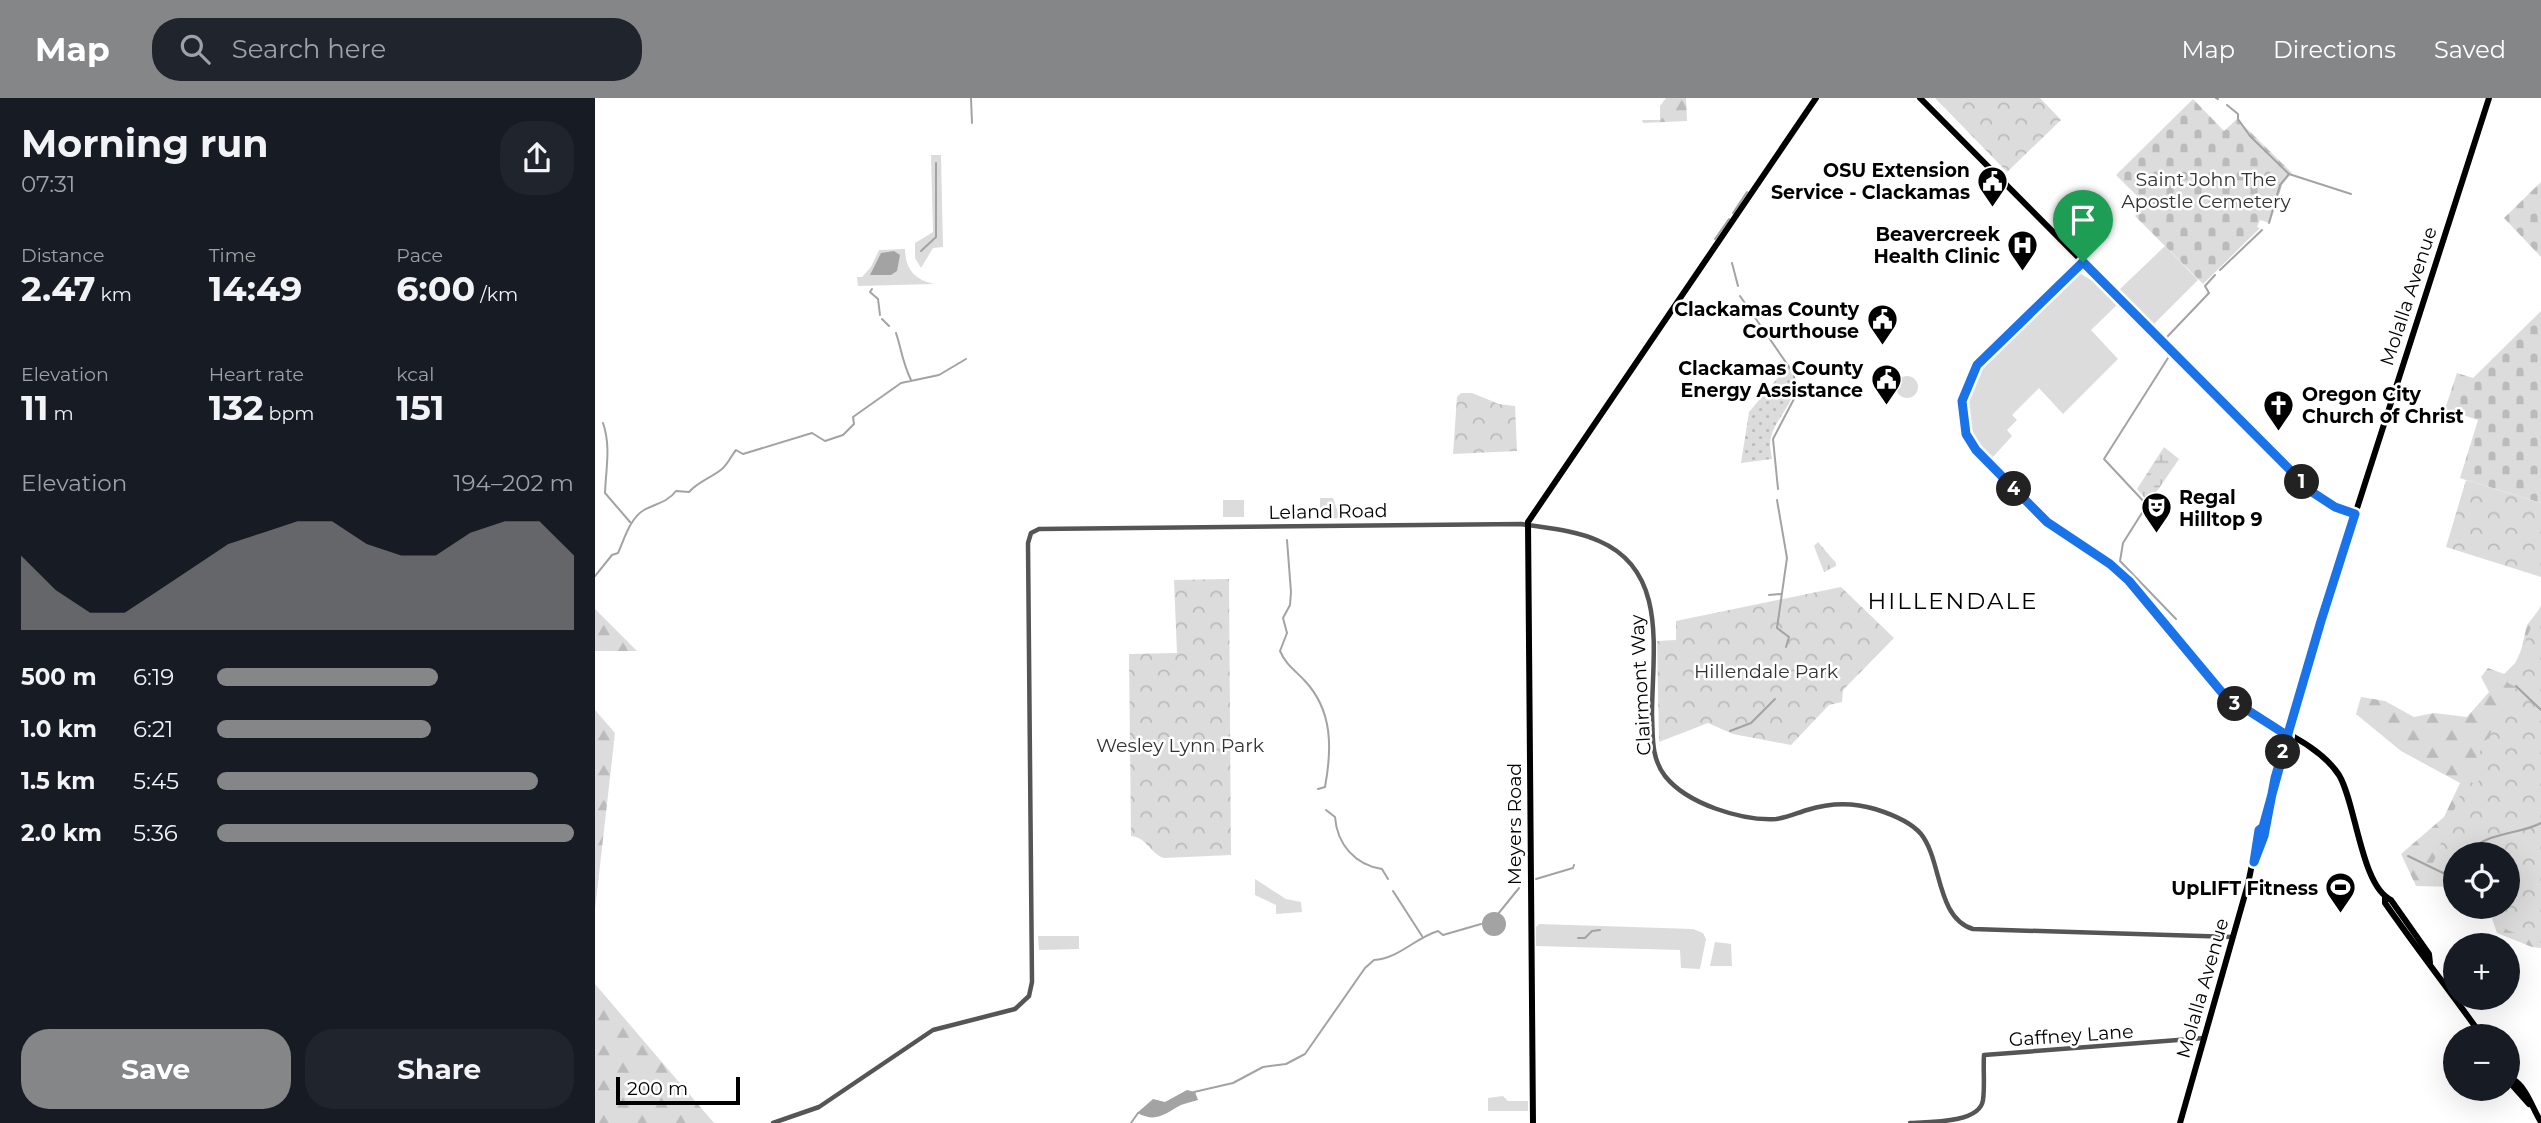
<!DOCTYPE html>
<html lang="en">
<head>
<meta charset="utf-8">
<style>
  body { margin:0; font-family:Montserrat,sans-serif; background:#20242c; color:#f1f3f6; height:100vh; display:flex; flex-direction:column; font-size:26px; white-space:nowrap }
  * { box-sizing:border-box; margin:0 }
  p { font-size:23px; color:#9ea1a6 }
  .icon { flex:none; width:38px; height:38px; fill:none; stroke:currentColor; stroke-width:2; stroke-linecap:round; stroke-linejoin:round }
  .map { position:relative; flex:1; overflow:hidden }
  .drawer { display:flex; flex-direction:column; background:#171b24; width:595px }
  .drawer>* { flex:none }
  .fabs { position:absolute; left:1848px; top:744px; display:grid; gap:14px }
  .fabs a { display:grid; place-items:center; width:77px; height:77px; border-radius:50%; background:#171b24; box-shadow:0 7px 28px #0002; font-size:35px }
  .scale { position:absolute; left:21px; bottom:18px; width:124px; box-sizing:border-box; padding-left:7px; border:4px solid #000; border-top:0; font-size:19px; line-height:24px; white-space:nowrap; color:#000; -webkit-text-stroke:5px #fff; paint-order:stroke }
  .pin { position:absolute; display:grid; place-items:center; width:60px; height:60px; color:#fff; margin:-72px -30px; border-radius:50% 50% 50% 0; rotate:-45deg; box-shadow:0 0 7px #0007 }
  .pin .icon { rotate:45deg }
  .km { position:absolute; width:35px; height:35px; margin:-18px; border-radius:50%; background:#222; color:#fff; font-size:19px; line-height:35px; text-align:center }
  .round { display:grid; place-items:center; flex:none; width:74px; height:74px; border-radius:28px; background:#20242c }
  .overview { display:flex; align-items:center; justify-content:space-between; height:119px; padding:0 21px }
  h1 { font-size:38px; font-weight:700; line-height:52px }
  .stats { display:grid; grid-template-columns:repeat(3,1fr); gap:10px; height:119px; padding:7px 21px }
  .stats div { display:grid; align-content:center }
  .stats b { font-size:35px; font-weight:700 }
  .stats small { font-size:19px; font-weight:400 }
  .stats p { font-size:19px }
  .chart { height:196px; padding:14px 21px }
  .chart p { display:flex; justify-content:space-between }
  .chart svg { width:100%; height:126px; margin-top:7px; fill:#858687; opacity:.7 }
  .button { display:flex; gap:14px; margin-top:auto; padding:14px 21px }
  .button a { flex:1; height:80px; border-radius:28px; background:#858687; color:#fff; font-size:28px; font-weight:700; line-height:80px; text-align:center }
  .button a+a { background:#20242c; color:#f1f3f6 }
  ul { padding:0 21px; list-style:none; font-size:23px }
  li { display:grid; grid-template-columns:112px 84px 1fr; align-items:center; height:52px }
  li i { height:18px; border-radius:9px; background:#858687 }
  header { display:flex; align-items:center; gap:42px; box-sizing:border-box; height:98px; padding:0 35px; background:#858687; color:#fff }
  header strong { font-size:33px }
  nav { display:flex; gap:38px; margin-inline-start:auto; font-size:24px }
  .search { width:490px; height:63px; background:#20242c; display:flex; align-items:center; gap:18px; box-sizing:border-box; padding:0 24px; border-radius:28px; color:#9ea1a6; font-size:26px }
  main { display:flex; flex:1; min-height:0 }
  .map>svg:first-child { display:block }
  .grass { fill:#dcdcdc }
  .forest { fill:url(#forest-firs) }
  .wetland { fill:url(#wetland-marsh) }
  .cemetery { fill:url(#cemetery-stones) }
  .park { fill:url(#park-crowns) }
  .garden { fill:url(#garden-dots) }
  .water { fill:#a3a3a3 }
  .lines { fill:none; stroke-linecap:round; stroke-linejoin:round }
  .stream { stroke:#a3a3a3; stroke-width:2 }
  .minor { stroke:#555; stroke-width:4.5 }
  .major { stroke:#000; stroke-width:6 }
  .route-casing { stroke:#fff; stroke-width:14 }
  .route { stroke:#1a73e8; stroke-width:9 }
  .labels { text-anchor:middle; stroke-width:5; stroke-linejoin:round; paint-order:stroke }
  .poi-label { font-size:19px; font-weight:bold; fill:#000; stroke:#fff; text-anchor:end }
  .park-label { font-size:19px; fill:#333; stroke:#fff }
  .street-label { font-size:19px; fill:#000; stroke:#fff }
  .quarter-label { font-size:23px; letter-spacing:2px; fill:#000; stroke:#fff }
</style>
</head>
<body>
<header>
<strong>Map</strong>
<div class="search"><svg class="icon" aria-label="search" viewBox="0 0 24 24"><circle cx="10" cy="10" r="6"/><path d="M15 15l6 6"/></svg>Search here</div>
<nav><a>Map</a><a>Directions</a><a>Saved</a></nav>
</header>
<main>
<section class="drawer">
<div class="overview"><div><h1>Morning run</h1><p>07:31</p></div><a class="round"><svg class="icon" aria-label="share" viewBox="0 0 24 24"><path d="M12 15V3M7 8l5-5 5 5M5 13v7h14v-7"/></svg></a></div>
<div class="stats">
<div><p>Distance</p><b>2.47<small> km</small></b></div>
<div><p>Time</p><b>14:49</b></div>
<div><p>Pace</p><b>6:00<small> /km</small></b></div>
</div>
<div class="stats">
<div><p>Elevation</p><b>11<small> m</small></b></div>
<div><p>Heart rate</p><b>132<small> bpm</small></b></div>
<div><p>kcal</p><b>151</b></div>
</div>
<div class="chart"><p><span>Elevation</span>194–202 m</p>
<svg viewBox="0 0 160 44" preserveAspectRatio="none"><path d="M0 44V18L10 30L20 38L30 38L40 30L50 22L60 14L70 10L80 6L90 6L100 14L110 18L120 18L130 10L140 6L150 6L160 18V44z"/></svg>
</div>
<ul>
<li><b>500 m</b>6:19<i style="width:62%"></i></li>
<li><b>1.0 km</b>6:21<i style="width:60%"></i></li>
<li><b>1.5 km</b>5:45<i style="width:90%"></i></li>
<li><b>2.0 km</b>5:36<i style="width:100%"></i></li>
</ul>
<div class="button"><a>Save</a><a>Share</a></div>
</section>
<div class="map">
<svg width="1946" height="1025" viewBox="0 0 1946 1025">
  <defs>
    <pattern id="forest-firs" width="22" height="20" patternUnits="userSpaceOnUse" patternTransform="scale(1.75)"><rect width="22" height="20" fill="#dcdcdc"/><path d="M5 1l3.5 6h-7zM16 11l3.5 6h-7z" fill="#bbb"/></pattern>
    <pattern id="wetland-marsh" width="20" height="14" patternUnits="userSpaceOnUse" patternTransform="scale(1.75)"><rect width="20" height="14" fill="#dcdcdc"/><path d="M1 5h8M5 5V1M11 12h8M15 12V8" fill="none" stroke="#bbb"/></pattern>
    <pattern id="cemetery-stones" width="16" height="16" patternUnits="userSpaceOnUse" patternTransform="scale(1.75)"><rect width="16" height="16" fill="#dcdcdc"/><path d="M2 7V4a2 2 0 0 1 4 0v3zM10 15v-3a2 2 0 0 1 4 0v3z" fill="#bbb"/></pattern>
    <pattern id="park-crowns" width="20" height="18" patternUnits="userSpaceOnUse" patternTransform="scale(1.75)"><rect width="20" height="18" fill="#dcdcdc"/><path d="M2 6a3 3 0 1 1 6 0M12 15a3 3 0 1 1 6 0" fill="none" stroke="#bbb"/></pattern>
    <pattern id="garden-dots" width="8" height="8" patternUnits="userSpaceOnUse" patternTransform="scale(1.75)"><rect width="8" height="8" fill="#dcdcdc"/><path d="M2 2h.1M6 6h.1" fill="none" stroke="#bbb" stroke-width="1.8" stroke-linecap="round"/></pattern>
  </defs>
  <rect width="100%" height="100%" fill="#fff"/>
  <path class="grass" d="M336,57H346L348,149L338,150L326,170L320,160V145L338,134Z
    M1570,148L1603,182L1558,227L1524,192Z
    M310,151C310,171 320,182 339,186L263,188L262,179H267L276,169L284,152Z
    M1483,174L1504,187L1523,206L1496,232L1523,261L1468,316L1444,290L1417,317L1422,322L1412,332L1417,338L1398,359L1394,358C1367,330 1365,295 1390,264Z
    M1301 289a11 11 0 1 1 22 0a11 11 0 1 1-22 0Z
    M725,400H738L745,420L725,421Z
    M628,402H649V419H628Z
    M660,781L691,801L706,804L707,814L681,816V807L660,797Z
    M944,826L1098,831L1108,835L1111,841L1105,871L1086,870L1085,852L941,848V829Z
    M443,838H484V851L444,852Z
    M1120,844L1136,846L1137,868H1115Z
    M908,998L913,1003H933V1013H893V1000Z"/>
  <path class="forest" d="M1071,0H1091L1092,23L1048,25L1047,22H1065V8Z
    M1946,509V850L1937,849L1902,835L1893,809L1913,808V756H1860V789L1821,788L1806,756L1849,719L1865,685L1806,653L1761,616L1766,599L1790,603L1819,619L1839,615L1872,619L1894,594L1886,579L1893,570L1909,576L1924,561L1932,527Z
    M0,511L42,553H0Z
    M0,612L20,635L0,812Z
    M0,886L119,1025H0Z"/>
  <path class="wetland" d="M1569,349L1584,361L1554,405L1542,391Z
    M1223,444L1241,465V468L1229,474L1219,448Z"/>
  <path class="cemetery" d="M1598,1L1629,33L1642,21L1697,75L1687,87L1675,125L1665,122L1662,129L1665,130L1608,186L1540,118L1551,107L1521,77Z
    M1946,84V159L1909,120Z
    M1946,213V405L1865,380L1883,322L1850,311L1862,275L1878,280Z"/>
  <path class="park" d="M1340,0H1445L1466,22L1412,74Z
    M877,295L904,306L920,308L922,353L858,356L862,299L866,295Z
    M1871,382L1946,405V479L1851,449Z
    M634,481L636,757L569,760C554,755 553,740 536,738L534,556L582,555L579,482Z
    M1246,489L1299,540L1248,592L1247,604L1234,607L1196,647L1138,636L1113,625L1064,644L1062,543L1081,542V523Z
    M1946,507V845L1912,832L1896,809L1913,808V756H1860V769L1832,780L1871,682L1882,687L1891,665L1883,657L1921,590L1912,584Z"/>
  <path class="garden" d="M1192,269C1216,290 1181,317 1176,339C1174,346 1176,354 1177,361L1146,365L1154,314Z"/>
  <path class="water" d="M299,153L305,157L302,173L296,177H275L286,155Z
    M887 826a12 12 0 1 1 24 0a12 12 0 1 1-24 0Z
    M592,992L600,994L603,1002C597,1004 591,1005 586,1007C569,1016 562,1025 542,1015L558,1001L570,1004Z"/>
  <g class="lines">
    <path class="stream" d="M376,0L377,25
      M1621,0L1623,1
      M1632,7L1643,16V21L1655,38L1694,76L1685,87L1674,125
      M1694,76L1756,96
      M1138,115L1152,94
      M1120,141L1134,121
      M326,153L341,139V65
      M1137,165L1143,188
      M1625,172L1667,132
      M277,191L275,194L283,201L285,217
      M1145,198L1199,276L1200,299L1178,341L1183,391
      M287,221L294,228
      M301,235C307,253 307,263 316,282
      M1571,240L1614,195L1610,188L1620,177
      M1573,260L1509,361L1552,407L1528,445L1525,463L1581,521
      M1207,296L1210,295
      M8,325C16,348 11,370 10,395L35,424
      M1182,402L1192,460L1182,530L1194,539L1191,549
      M692,442L696,494L695,507L688,520L692,535L685,553C691,567 701,573 710,583C738,613 737,651 730,689L723,691
      M0,478L17,457L23,455C29,442 35,420 49,412C60,406 73,404 81,393L94,394C104,383 116,380 127,371C133,366 136,358 141,352L148,356L217,335L230,343L248,337L259,326L258,319L306,285L344,277L371,261
      M1174,497L1186,496
      M1921,588L1946,612
      M1135,633L1156,625L1180,601
      M731,712L740,719C742,746 760,767 787,771L793,781
      M1872,756C1878,751 1883,745 1891,742C1909,734 1929,734 1946,725
      M1813,758L1848,775L1860,769
      M941,781L978,770L979,767
      M798,793L827,838
      M903,816L924,790
      M983,840H990L997,833L1005,832
      M599,994L638,985L668,969L691,966L710,956L770,870L779,862C803,861 820,840 843,833L848,837L886,826
      M536,1025L543,1015"/>
    <path class="minor" d="M1488,164L1714,391L1736,407L1760,416
      M178,1025L224,1009L338,932L420,911L434,898L437,884L433,445L436,435L444,431L926,426C951,430 980,432 1004,443C1074,473 1057,554 1057,617C1058,639 1056,660 1070,678C1092,706 1147,723 1181,721C1191,720 1202,715 1212,712C1234,705 1257,704 1280,711C1296,716 1315,723 1326,736C1347,762 1341,820 1378,831L1638,839
      M1315,1025C1336,1024 1385,1025 1388,1002C1390,988 1388,972 1389,957L1609,940"/>
    <path class="major" d="M1325,0L1488,164L1379,271C1349,324 1378,349 1414,385C1431,403 1448,421 1468,435C1491,452 1516,464 1536,485C1569,521 1595,566 1632,599C1665,628 1719,639 1744,677C1761,705 1766,788 1796,802L1834,856L1835,865
      M1659,764L1670,734L1668,729
      M1790,799V805C1822,851 1855,893 1887,938
      M1913,975L1918,988L1934,1006
      M1917,981C1932,989 1937,1010 1946,1024
      M938,1025L933,424L1221,0
      M1585,1025L1653,786L1664,732L1668,729L1728,516L1894,0"/>
  </g>
  <g class="lines">
    <defs>
      <path id="route" d="M1488,164L1717,394L1740,409L1760,416L1726,523L1680,680L1669,738L1659,764L1664,732L1668,729L1693,638L1629,597L1534,483L1515,466L1452,424L1381,352L1371,336L1367,303L1382,267L1488,164"/>
    </defs>
    <use href="#route" class="route-casing"/>
    <use href="#route" class="route"/>
  </g>
  <defs>
    <symbol id="civic-pin" viewBox="-11 -11 22 30"><path d="M0 17L-7.5 6A9.5 9.5 0 1 1 7.5 6Z" fill="#000" stroke="#fff"/><path d="M-.6-6.5H3V-4.5H.6V-3L4-1V1h2V6H-6V1h2V-1L-.6-3ZM-1.2 2.5V6h2.4V2.5Z" fill="#fff"/></symbol>
    <symbol id="hospital-pin" viewBox="-11 -11 22 30"><path d="M0 17L-7.5 6A9.5 9.5 0 1 1 7.5 6Z" fill="#000" stroke="#fff"/><path d="M-5-5h3v3.5h4V-5h3V5h-3V1.5h-4V5h-3Z" fill="#fff"/></symbol>
    <symbol id="church-pin" viewBox="-11 -11 22 30"><path d="M0 17L-7.5 6A9.5 9.5 0 1 1 7.5 6Z" fill="#000" stroke="#fff"/><path d="M-1.2-6h2.4v3.5h3.3v2.4h-3.3V6h-2.4V-.1h-3.3v-2.4h3.3Z" fill="#fff"/></symbol>
    <symbol id="theatre-pin" viewBox="-11 -11 22 30"><path d="M0 17L-7.5 6A9.5 9.5 0 1 1 7.5 6Z" fill="#000" stroke="#fff"/><path d="M-5-5.5Q0-4 5-5.5V0Q5 5 0 6Q-5 5-5 0ZM-3.3-2.5H-1v1.5H-3.3ZM1-2.5H3.3v1.5H1ZM-2.8 1Q0 5.5 2.8 1Z" fill="#fff"/></symbol>
    <symbol id="stadium-pin" viewBox="-11 -11 22 30"><path d="M0 17L-7.5 6A9.5 9.5 0 1 1 7.5 6Z" fill="#000" stroke="#fff"/><path d="M0-5a6.5 5 0 1 0 0 10a6.5 5 0 1 0 0-10ZM-3.5-1.8h7v3.6h-7Z" fill="#fff"/></symbol>
  </defs>
  <g fill-rule="evenodd">
    <use href="#civic-pin" x="1380" y="66" width="35" height="47"/>
    <use href="#hospital-pin" x="1410" y="130" width="35" height="47"/>
    <use href="#civic-pin" x="1270" y="204" width="35" height="47"/>
    <use href="#civic-pin" x="1274" y="264" width="35" height="47"/>
    <use href="#church-pin" x="1666" y="290" width="35" height="47"/>
    <use href="#theatre-pin" x="1544" y="392" width="35" height="47"/>
    <use href="#stadium-pin" x="1728" y="772" width="35" height="47"/>
  </g>
  <g class="labels">
    <g class="poi-label">
      <text x="1375" y="79">OSU Extension<tspan x="1375" dy="22">Service - Clackamas</tspan></text>
      <text x="1405" y="143">Beavercreek<tspan x="1405" dy="22">Health Clinic</tspan></text>
      <text x="1264" y="218">Clackamas County<tspan x="1264" dy="22">Courthouse</tspan></text>
      <text x="1268" y="277">Clackamas County<tspan x="1268" dy="22">Energy Assistance</tspan></text>
      <text x="1707" y="303" text-anchor="start">Oregon City<tspan x="1707" dy="22">Church of Christ</tspan></text>
      <text x="1584" y="406" text-anchor="start">Regal<tspan x="1584" dy="22">Hilltop 9</tspan></text>
      <text x="1723" y="797">UpLIFT Fitness</text>
    </g>
    <g class="park-label">
      <text x="1611" y="88">Saint John The<tspan x="1611" dy="22">Apostle Cemetery</tspan></text>
      <text x="1171" y="580">Hillendale Park</text>
      <text x="585" y="654">Wesley Lynn Park</text>
    </g>
    <g class="street-label">
      <text transform="translate(1813 198) rotate(-72)" y="7">Molalla Avenue</text>
      <text transform="translate(733 413) rotate(-1)" y="7">Leland Road</text>
      <text transform="translate(1045 587) rotate(-93)" y="7">Clairmont Way</text>
      <text transform="translate(919 726) rotate(-90)" y="7">Meyers Road</text>
      <text transform="translate(1607 890) rotate(-74)" y="7">Molalla Avenue</text>
      <text transform="translate(1476 937) rotate(-4)" y="7">Gaffney Lane</text>
    </g>
    <g class="quarter-label">
      <text x="1358" y="511">HILLENDALE</text>
    </g>
  </g>
</svg>
<div class="fabs">
<a><svg class="icon" aria-label="locate" viewBox="0 0 24 24"><circle cx="12" cy="12" r="6"/><path d="M12 2v4M12 18v4M2 12h4M18 12h4"/></svg></a>
<a>+</a>
<a>−</a>
</div>
<div class="scale">200 m</div>
<div class="pin" style="left:1488px;top:164px;background:#1e9e55"><svg class="icon" aria-label="arrive" viewBox="0 0 24 24"><path d="M6 21V4h12l-3 4 3 4H6"/></svg></div>
<b class="km" style="left:1707px;top:384px">1</b>
<b class="km" style="left:1688px;top:654px">2</b>
<b class="km" style="left:1640px;top:606px">3</b>
<b class="km" style="left:1419px;top:391px">4</b>
</div>
</main>
</body>
</html>
